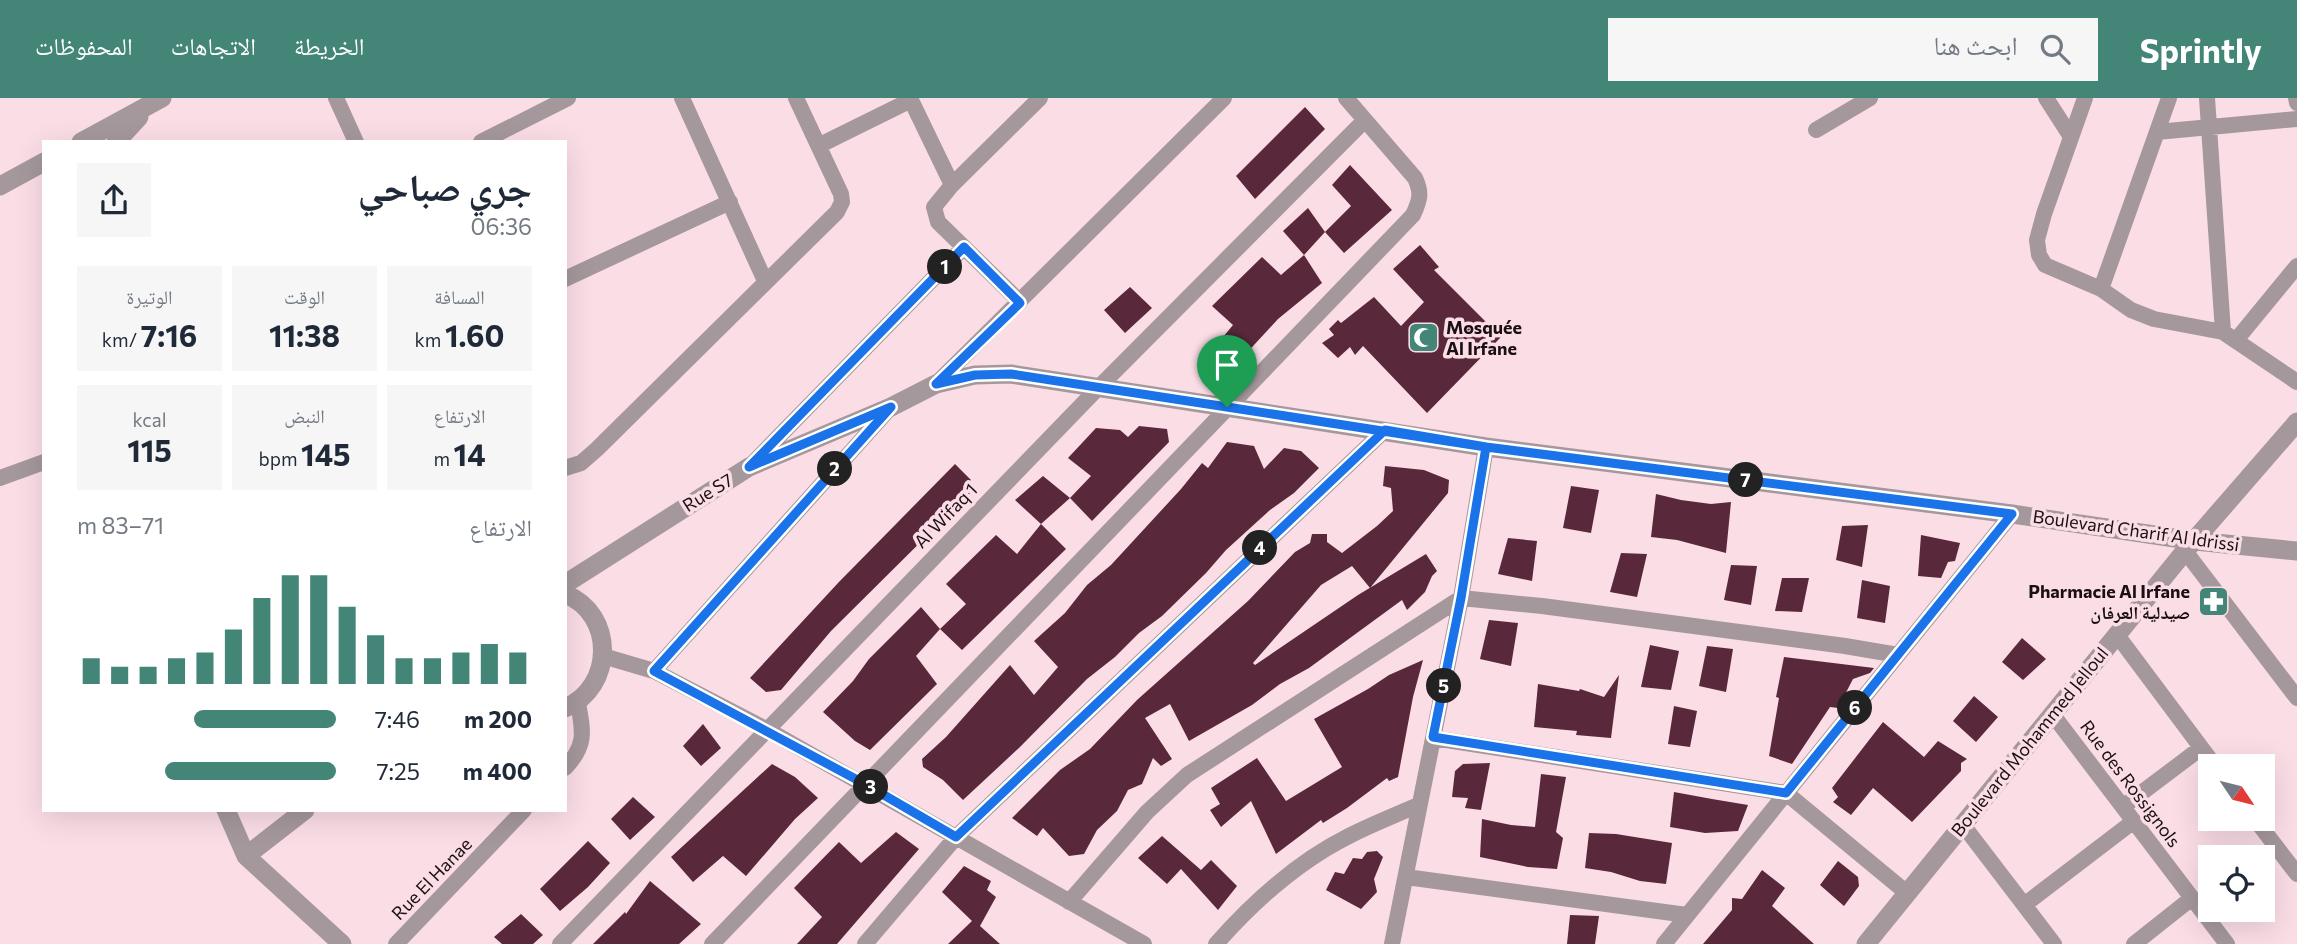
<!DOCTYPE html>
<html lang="ar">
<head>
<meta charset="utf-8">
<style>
  body { margin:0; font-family:Commissioner,"Noto Naskh Arabic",sans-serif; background:#f6f6f7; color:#1f2937; direction:rtl; height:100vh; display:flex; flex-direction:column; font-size:26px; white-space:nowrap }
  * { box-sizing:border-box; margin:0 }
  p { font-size:23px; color:#747a83 }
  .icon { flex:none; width:38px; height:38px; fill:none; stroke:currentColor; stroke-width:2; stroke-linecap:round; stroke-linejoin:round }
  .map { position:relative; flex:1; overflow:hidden; direction:ltr }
  .sheet { position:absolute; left:42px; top:42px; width:525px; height:672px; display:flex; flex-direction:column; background:#fff; border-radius:0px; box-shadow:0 7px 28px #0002; direction:rtl }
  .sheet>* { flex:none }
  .needle { width:46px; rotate:125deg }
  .fabs { position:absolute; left:2198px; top:656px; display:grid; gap:14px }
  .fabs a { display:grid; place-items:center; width:77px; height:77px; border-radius:0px; background:#fff; box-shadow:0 7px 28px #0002; font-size:35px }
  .pin { position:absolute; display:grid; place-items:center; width:60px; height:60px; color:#fff; margin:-72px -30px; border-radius:50% 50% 50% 0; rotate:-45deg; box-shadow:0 0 7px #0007 }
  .pin .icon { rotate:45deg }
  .km { position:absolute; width:35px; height:35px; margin:-18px; border-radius:50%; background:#222; color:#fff; font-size:19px; line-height:35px; text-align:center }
  .round { display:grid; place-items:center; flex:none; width:74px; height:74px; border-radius:0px; background:#f6f6f7 }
  .overview { display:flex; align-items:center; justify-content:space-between; height:119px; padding:0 35px }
  h1 { font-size:38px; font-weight:700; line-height:52px }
  .stats { display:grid; grid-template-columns:repeat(3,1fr); gap:10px; height:119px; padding:7px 35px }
  .stats div { display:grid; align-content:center; border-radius:0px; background:#f6f6f7; text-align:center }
  .stats b { font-size:30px; font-weight:700 }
  .stats small { font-size:19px; font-weight:400 }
  .stats p { font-size:19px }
  .chart { height:196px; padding:14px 35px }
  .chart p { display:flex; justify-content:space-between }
  .chart svg { width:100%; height:126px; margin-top:7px; stroke:#438677; stroke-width:6 }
  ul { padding:0 35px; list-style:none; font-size:23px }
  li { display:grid; grid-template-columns:112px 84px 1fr; align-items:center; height:52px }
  li i { height:18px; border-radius:9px; background:#438677 }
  header { display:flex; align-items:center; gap:42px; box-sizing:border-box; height:98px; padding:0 35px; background:#438677; color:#fff }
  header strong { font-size:33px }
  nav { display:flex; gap:38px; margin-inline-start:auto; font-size:24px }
  .search { width:490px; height:63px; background:#f6f6f7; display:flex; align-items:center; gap:18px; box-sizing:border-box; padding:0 24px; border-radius:0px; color:#747a83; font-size:26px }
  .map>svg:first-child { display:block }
  .building { fill:#59283b }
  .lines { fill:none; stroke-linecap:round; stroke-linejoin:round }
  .minor { stroke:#a5989c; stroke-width:16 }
  .tertiary { stroke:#a5989c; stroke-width:19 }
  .route-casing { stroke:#fff; stroke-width:14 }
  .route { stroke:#1a73e8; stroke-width:9 }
  .labels { text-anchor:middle; stroke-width:7; stroke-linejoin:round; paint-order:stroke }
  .poi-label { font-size:18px; font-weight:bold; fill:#1a1013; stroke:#fbdde6; text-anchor:start }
  .street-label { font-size:18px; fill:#1a1013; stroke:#fbdde6 }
</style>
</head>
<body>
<header>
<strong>Sprintly</strong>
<div class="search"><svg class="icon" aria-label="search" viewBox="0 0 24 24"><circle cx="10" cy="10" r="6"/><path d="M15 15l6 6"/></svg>ابحث هنا</div>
<nav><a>الخريطة</a><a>الاتجاهات</a><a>المحفوظات</a></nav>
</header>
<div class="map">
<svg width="2297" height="846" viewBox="0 0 2297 846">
  <rect width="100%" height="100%" fill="#fbdde6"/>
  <path class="building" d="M1305,9L1325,31L1255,101L1236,78Z
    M1350,67L1392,112L1344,155L1325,134L1351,108L1332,87Z
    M1308,110L1325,134L1304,157L1283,133Z
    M1420,147L1439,169L1434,172L1501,239L1427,315L1363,248L1355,257L1350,249L1338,260L1322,245L1334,237L1329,231L1338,222L1341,225L1374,199L1401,228L1424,204L1393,171Z
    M1304,157L1322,185L1278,221L1230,273L1213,251L1233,227L1212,208L1262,159L1281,177Z
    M1130,189L1152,210L1125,235L1104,212Z
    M1139,328L1167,331L1169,344L1092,423L1070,400L1091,378L1068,360L1096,330L1120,332L1128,339Z
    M1227,344L1254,348L1264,371L1284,350L1301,353L1319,370L1294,395L1270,412L1226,452L1206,475L1162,518L1139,535L1115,559L1087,581L1020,649L963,702L943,682L923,669L922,661L946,639L1010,567L1034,597L1058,569L1034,543L1065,515L1087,487L1111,467L1181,391L1202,365L1208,370Z
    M955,366L971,382L963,388L970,395L831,533L781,592L766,594L750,580L838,485Z
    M1385,368L1424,372L1449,382L1448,395L1370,490L1352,468L1321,487L1253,565L1255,567L1358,497L1426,456L1437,473L1432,478L1425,494L1407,512L1402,502L1309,570L1280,586L1252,607L1189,643L1170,606L1145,620L1172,661L1161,668L1153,660L1142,686L1128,692L1117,713L1097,732L1084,756L1069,758L1043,730L1037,738L1012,720L1060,672L1090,651L1137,602L1248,503L1295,454L1310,445L1312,436H1327V444L1342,455L1377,428L1393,413L1391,390L1383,388Z
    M1043,378L1070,400L1041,426L1015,402Z
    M1571,388L1599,392L1591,435L1563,430Z
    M1656,396L1681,402L1711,406L1731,404L1726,455L1677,442L1651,439Z
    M1041,426L1066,451L962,552L940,531L966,506L946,486L996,437L1017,456Z
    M1868,427L1862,469L1836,462L1842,428Z
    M1921,437L1960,445L1955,463L1948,464L1941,480L1918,478Z
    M1508,440L1537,443L1532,483L1498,476Z
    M1621,455L1647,456L1637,499L1610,494Z
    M1731,467L1757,468L1751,507L1724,502Z
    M1782,480H1809L1802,514L1775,513Z
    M1862,482L1890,488L1885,525L1857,520Z
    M921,509L940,531L916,558L937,586L870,652L855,643L823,614L853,583L869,561Z
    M1489,522L1518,525L1511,568L1480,561Z
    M2022,540L2046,561L2023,582L2002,564Z
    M1650,547L1679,553L1671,592L1641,589Z
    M1707,548L1733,551L1726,594L1699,588Z
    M1784,559L1874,570L1870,575L1853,581L1838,610L1830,609L1792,666L1769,658L1779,600L1776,599Z
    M1423,562L1413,599L1398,679L1389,683L1387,680L1347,710L1323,725L1321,722L1276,756L1251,703L1221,729L1210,712L1220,706L1211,690L1257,660L1286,703L1342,669L1314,621L1368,591L1389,577Z
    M1619,577L1611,640L1576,637L1577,633L1534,629L1538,586L1579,593L1580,591L1604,599Z
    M1974,598L1998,619L1976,644L1953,623Z
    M1674,608L1697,613L1690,649L1668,646Z
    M1883,624L1924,659L1938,643L1967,661L1961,665V673L1912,724L1873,690L1851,717L1833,704L1838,699L1832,690Z
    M703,626L721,650L701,668L683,648Z
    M1490,665L1481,712L1465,710L1468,700L1452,699L1455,673L1463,666Z
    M772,666L795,679L818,700L795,721L746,778L723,758L693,784L671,759Z
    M1541,676L1566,679L1556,734L1563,740L1557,771L1528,769L1480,759L1482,721L1511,727L1535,729Z
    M1674,694L1712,701L1748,707L1738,733L1705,735L1670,729Z
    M633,699L655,719L630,742L611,721Z
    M896,734L919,751L837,846H797L822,819L794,790L839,744L861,765Z
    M1589,735L1616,736L1672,745L1666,786L1640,783L1611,774L1585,770Z
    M1162,738L1201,772L1211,762L1237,788L1218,812L1181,771L1167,786L1138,760Z
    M588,743L610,765L588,789L560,813L540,791Z
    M1377,753L1383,759L1374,781L1377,794L1361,811L1326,792L1335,774L1344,776L1353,760L1362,761L1367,754Z
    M1838,763L1858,779L1859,788L1844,808L1820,787Z
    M964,768L991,783L987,792L996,799L980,828L1000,846H948L972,823L942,794Z
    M1762,772L1785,790L1772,808L1814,846H1703L1732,812V800L1742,801Z
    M650,783L701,826L679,846H593L625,814L626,816Z
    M521,816L543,837L533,846H502L494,839Z
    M1570,817L1599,818L1595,846H1567Z"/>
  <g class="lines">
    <path class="minor" d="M336,0L356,44
      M682,0L765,183
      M910,0L952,87
      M2046,0L2071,39
      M2085,0L2044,116L2037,142L2039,157L2045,167L2101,191L2131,212L2154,221L2223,234L2297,284
      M2207,0L2223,234
      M2296,0L2297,5
      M1816,32L1870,0
      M2157,34L2297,21
      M481,44L568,0
      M820,47L911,2
      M565,181L730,104
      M2101,191L2169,0
      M1020,204L938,124L934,109L952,87L1040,0
      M2237,241L2297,168
      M936,286L1224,0
      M753,365L964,149
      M565,370L581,365L597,351L837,114L842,104L841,96L796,0
      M0,380L44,364
      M2185,453L2297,600
      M2117,537L2215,668
      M603,558L654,573L766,631L1144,846
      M654,573L891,309
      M2053,617L2227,846
      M1433,640L1786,695L1907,795
      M565,670C587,647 583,633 578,605
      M2124,708L2201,650
      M2255,721L2297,776
      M1963,727L2054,846
      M1406,779L1687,817
      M1069,804L1147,714L1187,677L1461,500L1542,508L1845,548L1898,557
      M2024,807L2134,723
      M396,846L524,712
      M560,846L1099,289L1364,23
      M712,846L1413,117C1420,102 1422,95 1415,80L1346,0
      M865,846L956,739L1385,332
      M1216,846C1253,804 1299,763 1349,738C1372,726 1396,717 1418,707
      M1392,846L1461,500L1486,349
      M1664,846L2012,416
      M2134,846L2192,800"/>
    <path class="tertiary" d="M81,44L162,0
      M116,44L139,19
      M0,88L44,64
      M565,486L749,369L891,309L936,286L975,277L1011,276L1486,349L2012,416L2195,443L2297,453
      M565,496C616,516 614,590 565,610
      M226,712L246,758L342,846
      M246,758L305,712
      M1866,846L2185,453L2297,324"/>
  </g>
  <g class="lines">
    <defs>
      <path id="route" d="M1227,309L1011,276L975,277L936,286L1020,205L964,149L749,369L891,309L654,573L865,686L956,739L1385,332L1486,349L1461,500L1433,639L1786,695L2012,416L1486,349L1227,309"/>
    </defs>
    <use href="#route" class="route-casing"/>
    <use href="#route" class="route"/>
  </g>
  <defs>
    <symbol id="mosque-square" viewBox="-11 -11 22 22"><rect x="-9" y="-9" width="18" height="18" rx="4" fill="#438677" stroke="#fbdde6"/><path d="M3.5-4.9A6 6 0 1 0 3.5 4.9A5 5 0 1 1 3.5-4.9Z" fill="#fff"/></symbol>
    <symbol id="pharmacy-square" viewBox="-11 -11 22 22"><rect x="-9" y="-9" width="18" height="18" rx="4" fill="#438677" stroke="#fbdde6"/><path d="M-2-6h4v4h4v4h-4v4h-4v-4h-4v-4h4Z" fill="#fff"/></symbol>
  </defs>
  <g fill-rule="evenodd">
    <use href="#mosque-square" x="1406" y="222" width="35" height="35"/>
    <use href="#pharmacy-square" x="2196" y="486" width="35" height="35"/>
  </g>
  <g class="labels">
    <g class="poi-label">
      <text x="1446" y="236">Mosquée<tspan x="1446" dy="21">Al Irfane</tspan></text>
      <text x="2190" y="500" text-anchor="end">Pharmacie Al Irfane<tspan x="2190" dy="21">صيدلية العرفان</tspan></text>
    </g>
    <g class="street-label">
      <text transform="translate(708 395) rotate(-32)" y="6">Rue S7</text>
      <text transform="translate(946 418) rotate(-46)" y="6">Al Wifaq 1</text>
      <text transform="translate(2136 433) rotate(8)" y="6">Boulevard Charif Al Idrissi</text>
      <text transform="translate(2030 644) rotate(-51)" y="6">Boulevard Mohammed Jelloul</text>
      <text transform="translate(2130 686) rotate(53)" y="6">Rue des Rossignols</text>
      <text transform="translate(432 781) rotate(-46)" y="6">Rue El Hanae</text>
    </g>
  </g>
</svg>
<div class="fabs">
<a><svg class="needle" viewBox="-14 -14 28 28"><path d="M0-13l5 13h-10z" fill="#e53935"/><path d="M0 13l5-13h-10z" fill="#747a83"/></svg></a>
<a><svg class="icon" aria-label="locate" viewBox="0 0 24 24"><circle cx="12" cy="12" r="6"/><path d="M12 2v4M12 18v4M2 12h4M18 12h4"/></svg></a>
</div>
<div class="pin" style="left:1227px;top:309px;background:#1e9e55"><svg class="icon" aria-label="arrive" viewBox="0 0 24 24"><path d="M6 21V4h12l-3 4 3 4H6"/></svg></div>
<b class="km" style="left:945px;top:169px">1</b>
<b class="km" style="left:835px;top:371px">2</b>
<b class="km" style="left:871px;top:689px">3</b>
<b class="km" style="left:1260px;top:450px">4</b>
<b class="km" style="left:1444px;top:588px">5</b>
<b class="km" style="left:1855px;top:610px">6</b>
<b class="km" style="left:1746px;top:382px">7</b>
<section class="sheet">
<div class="overview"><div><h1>جري صباحي</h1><p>06:36</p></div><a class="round"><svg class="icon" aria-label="share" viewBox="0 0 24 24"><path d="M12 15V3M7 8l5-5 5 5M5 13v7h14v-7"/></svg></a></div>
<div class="stats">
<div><p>المسافة</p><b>1.60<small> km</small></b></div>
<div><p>الوقت</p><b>11:38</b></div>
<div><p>الوتيرة</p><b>7:16<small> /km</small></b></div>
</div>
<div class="stats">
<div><p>الارتفاع</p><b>14<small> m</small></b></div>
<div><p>النبض</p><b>145<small> bpm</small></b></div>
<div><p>kcal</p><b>115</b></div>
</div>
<div class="chart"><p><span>الارتفاع</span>71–83 m</p>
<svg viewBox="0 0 160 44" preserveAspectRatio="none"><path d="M5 44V35M15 44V38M25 44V38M35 44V35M45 44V33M55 44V25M65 44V14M75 44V6M85 44V6M95 44V17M105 44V27M115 44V35M125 44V35M135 44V33M145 44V30M155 44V33"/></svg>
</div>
<ul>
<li><b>200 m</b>7:46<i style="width:55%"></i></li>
<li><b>400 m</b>7:25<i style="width:66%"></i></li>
</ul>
</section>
</div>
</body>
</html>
